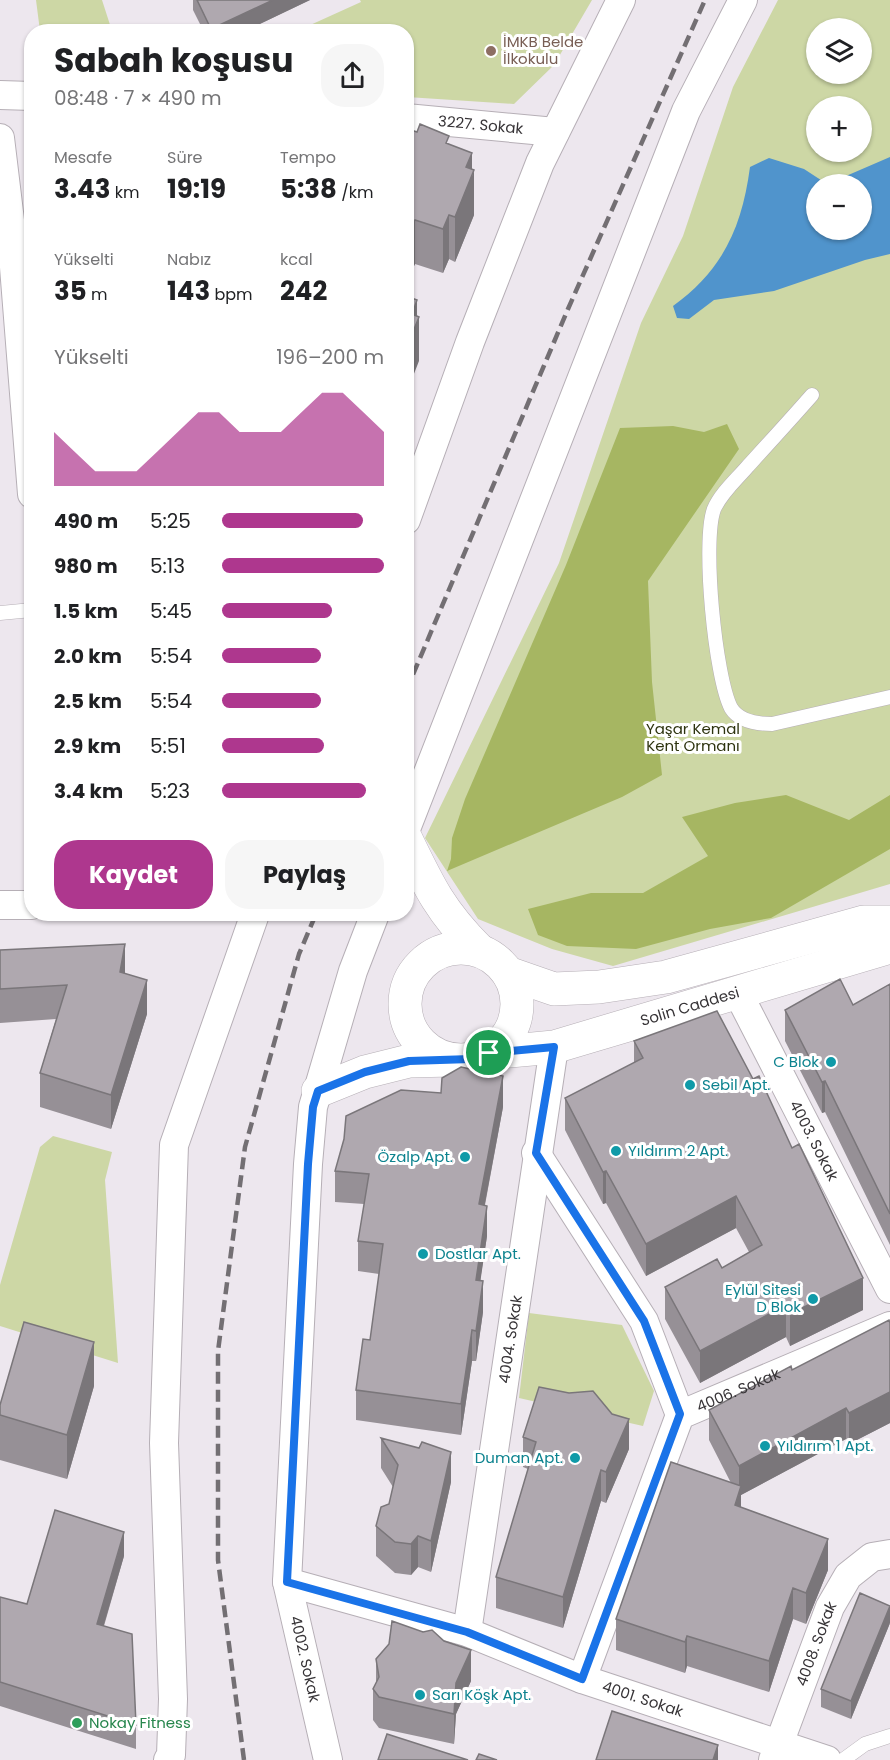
<!DOCTYPE html>
<html lang="tr">
<head>
<meta charset="utf-8">
<style>
  body { margin:0; font-family:Poppins,sans-serif; background:#f6f6f6; color:#202124; height:100vh; display:flex; flex-direction:column; font-size:22px; white-space:nowrap }
  * { box-sizing:border-box; margin:0 }
  p { font-size:20px; color:#757577 }
  .icon { flex:none; width:33px; height:33px; fill:none; stroke:currentColor; stroke-width:2; stroke-linecap:round; stroke-linejoin:round }
  .map { position:relative; flex:1; overflow:hidden }
  .details { position:absolute; left:24px; top:24px; width:390px; height:897px; display:flex; flex-direction:column; background:#fff; border-radius:24px; box-shadow:0 2px 4px #0004 }
  .details>* { flex:none }
  .controls { position:absolute; left:806px; top:18px; display:grid; gap:12px }
  .controls a { display:grid; place-items:center; width:66px; height:66px; border-radius:50%; background:#fff; box-shadow:0 2px 4px #0004; font-size:30px }
  .pin { position:absolute; display:grid; place-items:center; width:51px; height:51px; color:#fff; margin:-26px; border:3px solid #fff; border-radius:50%; box-shadow:0 2px 6px #0007 }
  .round { display:grid; place-items:center; flex:none; width:63px; height:63px; border-radius:24px; background:#f6f6f6 }
  .overview { display:flex; align-items:center; justify-content:space-between; height:102px; padding:0 30px }
  h1 { font-size:33px; font-weight:700; line-height:45px }
  .stats { display:grid; grid-template-columns:repeat(3,1fr); gap:9px; height:102px; padding:6px 30px }
  .stats div { display:grid; align-content:center }
  .stats b { font-size:26px; font-weight:700 }
  .stats small { font-size:16px; font-weight:400 }
  .stats p { font-size:16px }
  .chart { height:168px; padding:12px 30px }
  .chart p { display:flex; justify-content:space-between }
  .chart svg { width:100%; height:108px; margin-top:6px; fill:#ae378e; opacity:.7 }
  .cta { display:flex; gap:12px; margin-top:auto; padding:12px 30px }
  .cta a { flex:1; height:69px; border-radius:24px; background:#ae378e; color:#fff; font-size:24px; font-weight:700; line-height:69px; text-align:center }
  .cta a+a { background:#f6f6f6; color:#202124 }
  ul { padding:0 30px; list-style:none; font-size:20px }
  li { display:grid; grid-template-columns:96px 72px 1fr; align-items:center; height:45px }
  li i { height:15px; border-radius:8px; background:#ae378e }
  .map>svg:first-child { display:block }
  .green { fill:#cdd7a5; fill-rule:evenodd }
  .forest { fill:#a6b662 }
  .water { fill:#5094cc }
  .lines { fill:none; stroke-linecap:round; stroke-linejoin:round }
  .service-casing { stroke:#b6afb6; stroke-width:15 }
  .minor-casing { stroke:#b6afb6; stroke-width:30 }
  .tertiary-casing { stroke:#b6afb6; stroke-width:34 }
  .service { stroke:#fff; stroke-width:14 }
  .minor { stroke:#fff; stroke-width:28 }
  .tertiary { stroke:#fff; stroke-width:33 }
  .rail { stroke:#736f73; stroke-width:4.5; stroke-dasharray:12 6; stroke-linecap:butt }
  .wall { fill:#969096 }
  .shaded-wall { fill:#7a767a }
  .building { fill:#afa8af; stroke:#7a767a; stroke-width:1.5 }
  .route-casing { stroke:#fff; stroke-width:12 }
  .route { stroke:#1a73e8; stroke-width:8 }
  .education-dot { fill:#8d6e63; stroke:#fff; stroke-width:2 }
  .culture-dot { fill:#0f9aa8; stroke:#fff; stroke-width:2 }
  .leisure-dot { fill:#2e9e5b; stroke:#fff; stroke-width:2 }
  .labels { text-anchor:middle; stroke-width:6; stroke-linejoin:round; paint-order:stroke }
  .education-label { font-size:15px; fill:#785e54; stroke:#fff; text-anchor:start }
  .street-label { font-size:15px; fill:#373437; stroke:#fff }
  .park-label { font-size:15px; fill:#2d330f; stroke:#fff }
  .culture-label { font-size:15px; fill:#0d838f; stroke:#fff; text-anchor:start }
  .leisure-label { font-size:15px; fill:#27864d; stroke:#fff; text-anchor:start }
</style>
</head>
<body>
<div class="map">
<svg width="890" height="1760" viewBox="0 0 890 1760">
  <rect width="100%" height="100%" fill="#ede7ee"/>
  <path class="green" d="M36,0H102L112,31H40Z
    M360,0H592L554,65L514,104L407,97L406,32L297,31L361,2Z
    M778,0H890V884L613,966L552,949L478,919L425,838L559,563L641,323L683,236L733,87ZM816,28H861V74H816ZM816,106H861V152H816ZM816,184H861V230H816Z
    M53,1136L112,1152L105,1180L118,1363L0,1326V1285L40,1147Z
    M529,1313L622,1325L654,1391L643,1426L519,1398Z"/>
  <path class="forest" d="M727,424L739,449L648,581L652,682L662,775L622,797L447,871L451,859L452,838L465,799L566,565L620,428L673,426L704,432Z
    M786,795L849,820L890,795V849L771,918L710,929L636,949L567,946L538,935L528,909L591,893H643L708,856L682,817L735,803Z"/>
  <path class="water" d="M890,157V254L865,260L774,291L714,300L689,319L677,318L673,306C723,270 742,227 750,167L769,158L804,169L827,184H816V230H861V184H836L846,176Z"/>
  <g class="lines">
    <defs>
      <path id="service" d="M812,395C791,419 769,443 748,466C736,480 721,493 714,509C702,541 715,677 731,708C739,721 758,724 772,724L890,697
        M0,613L32,610
        M843,1760L865,1744L890,1736"/>
      <g id="minor">
        <path d="M0,95L32,96"/>
        <path id="s1" d="M406,118L555,132"/>
        <path d="M0,138L11,229L32,494"/>
        <path d="M406,520L470,342L540,163L621,0"/>
        <path d="M406,829L686,111L743,0"/>
        <path d="M0,905H32"/>
        <path id="s2" d="M738,993L890,1289"/>
        <path d="M536,1153L644,1321L680,1415"/>
        <path id="s3" d="M287,1582L467,1632L582,1679L827,1760"/>
        <path id="s4" d="M467,1632L554,1047"/>
        <path id="s5" d="M582,1679L680,1415L890,1326"/>
        <path d="M168,1760L171,1755L173,1699L164,1443L174,1145L255,914"/>
        <path d="M328,1760L287,1582L308,1164L313,1107L353,971L375,914"/>
        <path id="s6" d="M773,1760L830,1607L848,1576L872,1557L890,1554"/>
      </g>
      <g id="tertiary">
        <path d="M406,839C429,887 441,912 479,950"/>
        <circle cx="461" cy="1004" r="56"/>
        <path d="M508,973L554,989L599,987L666,977L864,922H890"/>
        <path id="s7" d="M489,1053L554,1047L890,947"/>
        <path d="M318,1091L365,1072L409,1061L452,1060"/>
      </g>
    </defs>
    <use href="#service" class="service-casing"/>
    <use href="#minor" class="minor-casing"/>
    <use href="#tertiary" class="tertiary-casing"/>
    <use href="#service" class="service"/>
    <use href="#minor" class="minor"/>
    <use href="#tertiary" class="tertiary"/>
    <path class="rail" d="M406,691L568,309L705,0
      M244,1760L218,1560V1351L245,1147L299,954L316,914"/>
  </g>
  <path class="wall" d="M193,0H310L243,32H204L193,10Z
    M406,131L449,144L472,170L474,215L455,262L449,259L443,273L415,264L411,272L406,270Z
    M0,950L125,973L147,1014L111,1129L40,1107V1073L56,1019L0,1023Z
    M890,984V1245L825,1112L822,1113L785,1041V1010L853,1005Z
    M634,1041L863,1310L790,1346L786,1337L700,1383L665,1319V1287L722,1268L749,1252L736,1228L646,1276L606,1203L603,1204L565,1130V1098L634,1063Z
    M503,1107L485,1205L487,1236L480,1281L483,1312L476,1361H472L461,1435L356,1420V1390L370,1340L379,1274L358,1271V1241L364,1204L335,1202V1171Z
    M890,1323V1423L849,1444L846,1439L741,1495V1508L828,1570L806,1624L793,1619L769,1692L687,1666L685,1673L616,1650V1619L731,1483L709,1440V1410Z
    M94,1386L67,1479L0,1460V1405Z
    M523,1437L629,1449L606,1503L601,1501L563,1628L496,1608V1577L528,1469L523,1467Z
    M381,1438L451,1482L431,1572L418,1567L411,1575L395,1573L376,1556V1526L389,1504L393,1487L381,1468Z
    M124,1556L104,1626L136,1725V1749L0,1706V1597L27,1604Z
    M890,1623L851,1719L821,1707V1689Z
    M389,1644L471,1681L456,1714L454,1744L379,1728L373,1720V1689L376,1683V1659Z"/>
  <path class="shaded-wall" d="M273,0H310L243,32H211V29Z
    M472,153V176L474,170V215L455,262V217L466,167Z
    M449,215V259L443,273V229Z
    M415,220V264L411,272V228Z
    M417,300V322L419,317V361L406,394V349L412,314Z
    M125,944V977L120,972Z
    M147,980V1014L111,1129V1095Z
    M503,1076V1107L479,1235V1204Z
    M825,1081V1112L822,1113V1082Z
    M606,1171V1203L603,1204V1172Z
    M736,1196V1228L646,1276V1244Z
    M487,1206V1236L476,1311V1280Z
    M863,1278V1310L790,1346V1314Z
    M483,1281V1312L476,1361V1331Z
    M786,1305V1337L700,1383V1351Z
    M472,1330V1361L461,1435V1404Z
    M94,1342V1386L67,1479V1435Z
    M890,1392V1423L849,1444V1413Z
    M846,1408V1439L741,1495V1517L735,1505L739,1494V1466Z
    M629,1419V1449L606,1503V1472Z
    M451,1452V1482L431,1572V1541Z
    M601,1470V1501L563,1628V1597Z
    M124,1532V1556L97,1648V1624Z
    M418,1536V1567L411,1575V1544Z
    M828,1539V1570L806,1624V1593Z
    M793,1588V1619L769,1692V1661Z
    M890,1606V1623L851,1719V1701Z
    M687,1636V1666L685,1673V1642Z
    M471,1650V1681L456,1714L454,1744V1714L456,1683Z
    M718,1745V1760H713Z"/>
  <path class="building" d="M197,0H273L211,29Z
    M420,124L449,136L446,143L472,153L466,167L474,170L455,217L449,215L443,229L415,220L411,228L406,226V131L410,133L411,130L417,132Z
    M406,296L417,300L412,314L419,317L406,349Z
    M125,944L120,972L147,980L111,1095L40,1073L67,985L0,989V950Z
    M840,979L853,1005L890,984V1214L825,1081L822,1082L785,1010Z
    M717,1011L753,1079L759,1076L792,1148L799,1144L863,1278L790,1314L786,1305L700,1351L665,1287L717,1259L722,1268L762,1245L736,1196L646,1244L606,1171L603,1172L565,1098L643,1058L634,1041Z
    M461,1067L503,1076L479,1204L487,1206L476,1280L483,1281L476,1331L472,1330L461,1404L356,1390L363,1339L370,1340L383,1244L358,1241L369,1174L335,1171L344,1139L346,1116L401,1090L441,1093L442,1078Z
    M889,1320L890,1323V1392L849,1413L846,1408L739,1466L709,1410L791,1366L792,1370Z
    M24,1322L94,1342L67,1435L0,1415V1405Z
    M539,1387L569,1393L593,1391L612,1414L629,1419L606,1472L601,1470L563,1597L496,1577L536,1442L523,1437Z
    M381,1438L419,1448L422,1442L451,1452L431,1541L418,1536L411,1544L395,1542L376,1526L381,1507L389,1504L398,1465Z
    M671,1462L741,1486L735,1505L828,1539L806,1593L793,1588L769,1661L687,1636L685,1642L616,1619Z
    M55,1510L124,1532L97,1624L132,1634L136,1725L0,1682V1597L27,1604Z
    M860,1593L890,1606L851,1701L821,1689Z
    M392,1621L423,1632L432,1630L444,1641L471,1650L456,1683L454,1714L379,1697L373,1689L379,1677L376,1659L389,1644Z
    M612,1711L718,1745L713,1760H596Z
    M387,1734L468,1760H378Z
    M479,1754L497,1760H476Z"/>
  <g class="lines">
    <defs>
      <path id="route" d="M554,1047L536,1153L644,1321L680,1414L582,1679L467,1632L287,1582L308,1164L313,1107L318,1091L365,1072L409,1061L471,1059L489,1053Z"/>
    </defs>
    <use href="#route" class="route-casing"/>
    <use href="#route" class="route"/>
  </g>
  <circle class="education-dot" cx="491" cy="51" r="6"/>
  <g class="culture-dot">
    <circle cx="831" cy="1062" r="6"/>
    <circle cx="690" cy="1085" r="6"/>
    <circle cx="616" cy="1151" r="6"/>
    <circle cx="465" cy="1157" r="6"/>
    <circle cx="423" cy="1254" r="6"/>
    <circle cx="813" cy="1299" r="6"/>
    <circle cx="765" cy="1446" r="6"/>
    <circle cx="575" cy="1458" r="6"/>
    <circle cx="420" cy="1695" r="6"/>
  </g>
  <circle class="leisure-dot" cx="77" cy="1723" r="6"/>
  <g class="labels">
    <g class="education-label">
      <text x="503" y="47">İMKB Belde<tspan x="503" dy="17">İlkokulu</tspan></text>
    </g>
    <g class="street-label">
      <text dy="5" stroke="none"><textPath href="#s1" startOffset="75">3227. Sokak</textPath></text>
      <text dy="5" stroke="none"><textPath href="#s7" startOffset="207">Solin Caddesi</textPath></text>
      <text dy="5" stroke="none"><textPath href="#s2" startOffset="166">4003. Sokak</textPath></text>
      <text dy="5" stroke="none"><textPath href="#s4" startOffset="296">4004. Sokak</textPath></text>
      <text dy="5" stroke="none"><textPath href="#s5" startOffset="345">4006. Sokak</textPath></text>
      <text dy="5" stroke="none"><textPath href="#s6" startOffset="124">4008. Sokak</textPath></text>
      <text transform="translate(305 1659) rotate(77)" y="5">4002. Sokak</text>
      <text dy="5" stroke="none"><textPath href="#s3" startOffset="375">4001. Sokak</textPath></text>
    </g>
    <g class="park-label">
      <text x="693" y="734">Yaşar Kemal<tspan x="693" dy="17">Kent Ormanı</tspan></text>
    </g>
    <g class="culture-label">
      <text x="819" y="1067" text-anchor="end">C Blok</text>
      <text x="702" y="1090">Sebil Apt.</text>
      <text x="628" y="1156">Yıldırım 2 Apt.</text>
      <text x="453" y="1162" text-anchor="end">Özalp Apt.</text>
      <text x="435" y="1259">Dostlar Apt.</text>
      <text x="801" y="1295" text-anchor="end">Eylül Sitesi<tspan x="801" dy="17">D Blok</tspan></text>
      <text x="777" y="1451">Yıldırım 1 Apt.</text>
      <text x="563" y="1463" text-anchor="end">Duman Apt.</text>
      <text x="432" y="1700">Sarı Köşk Apt.</text>
    </g>
    <g class="leisure-label">
      <text x="89" y="1728">Nokay Fitness</text>
    </g>
  </g>
</svg>
<div class="controls">
<a><svg class="icon" aria-label="layers" viewBox="0 0 24 24"><path d="M12 4l9 5-9 5-9-5zM3 14l9 5 9-5"/></svg></a>
<a>+</a>
<a>−</a>
</div>
<div class="pin" style="left:489px;top:1053px;background:#1e9e55"><svg class="icon" aria-label="arrive" viewBox="0 0 24 24"><path d="M6 21V4h12l-3 4 3 4H6"/></svg></div>
<section class="details">
<div class="overview"><div><h1>Sabah koşusu</h1><p>08:48 · 7 × 490 m</p></div><a class="round"><svg class="icon" aria-label="share" viewBox="0 0 24 24"><path d="M12 15V3M7 8l5-5 5 5M5 13v7h14v-7"/></svg></a></div>
<div class="stats">
<div><p>Mesafe</p><b>3.43<small> km</small></b></div>
<div><p>Süre</p><b>19:19</b></div>
<div><p>Tempo</p><b>5:38<small> /km</small></b></div>
</div>
<div class="stats">
<div><p>Yükselti</p><b>35<small> m</small></b></div>
<div><p>Nabız</p><b>143<small> bpm</small></b></div>
<div><p>kcal</p><b>242</b></div>
</div>
<div class="chart"><p><span>Yükselti</span>196–200 m</p>
<svg viewBox="0 0 160 44" preserveAspectRatio="none"><path d="M0 44V22L10 30L20 38L30 38L40 38L50 30L60 22L70 14L80 14L90 22L100 22L110 22L120 14L130 6L140 6L150 14L160 22V44z"/></svg>
</div>
<ul>
<li><b>490 m</b>5:25<i style="width:87%"></i></li>
<li><b>980 m</b>5:13<i style="width:100%"></i></li>
<li><b>1.5 km</b>5:45<i style="width:68%"></i></li>
<li><b>2.0 km</b>5:54<i style="width:61%"></i></li>
<li><b>2.5 km</b>5:54<i style="width:61%"></i></li>
<li><b>2.9 km</b>5:51<i style="width:63%"></i></li>
<li><b>3.4 km</b>5:23<i style="width:89%"></i></li>
</ul>
<div class="cta"><a>Kaydet</a><a>Paylaş</a></div>
</section>
</div>
</body>
</html>
